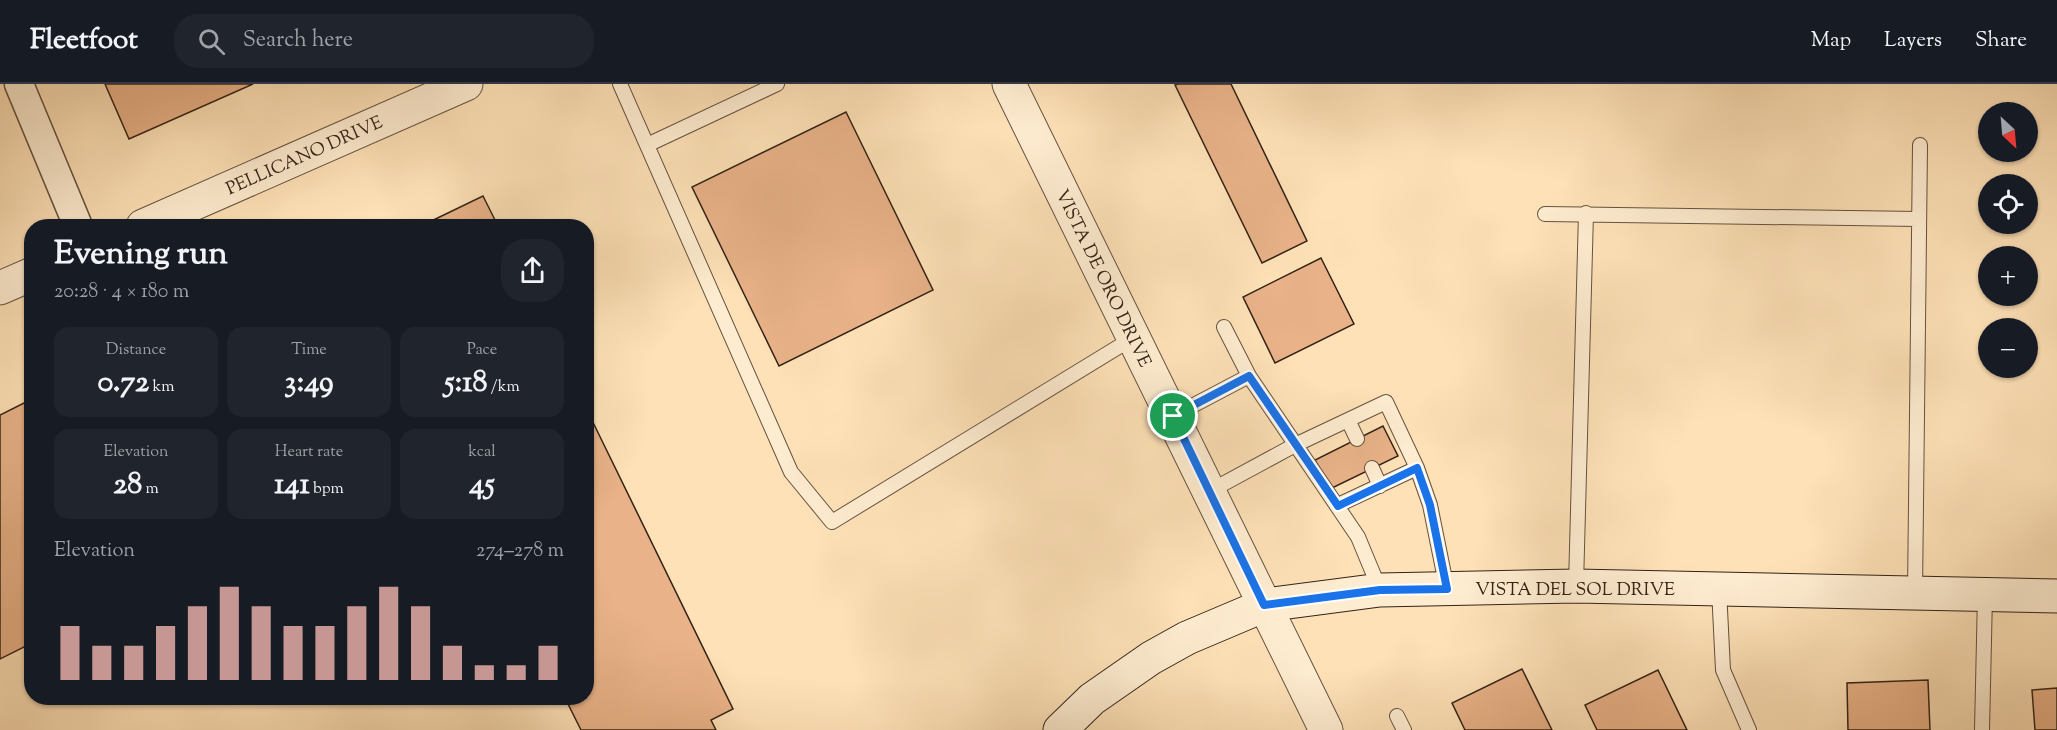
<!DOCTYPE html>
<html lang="en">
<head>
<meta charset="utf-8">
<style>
  body { margin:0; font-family:"Sorts Mill Goudy",serif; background:#20242c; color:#f1f3f6; height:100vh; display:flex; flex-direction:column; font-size:22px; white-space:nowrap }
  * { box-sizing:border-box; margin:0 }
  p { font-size:20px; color:#9ea1a6 }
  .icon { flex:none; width:33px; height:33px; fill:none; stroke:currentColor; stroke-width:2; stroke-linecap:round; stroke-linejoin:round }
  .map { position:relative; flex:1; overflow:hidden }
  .side { position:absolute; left:24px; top:135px; width:570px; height:486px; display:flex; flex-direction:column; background:#171b24; border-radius:24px; box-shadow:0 2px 4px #0004 }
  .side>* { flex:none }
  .needle { width:39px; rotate:154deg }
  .buttons { position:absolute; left:1978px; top:18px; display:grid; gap:12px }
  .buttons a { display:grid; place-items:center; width:60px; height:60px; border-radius:50%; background:#171b24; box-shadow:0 2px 4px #0004; font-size:30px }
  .pin { position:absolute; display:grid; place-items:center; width:51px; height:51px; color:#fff; margin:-26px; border:3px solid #fff; border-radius:50%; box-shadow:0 2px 6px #0007 }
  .round { display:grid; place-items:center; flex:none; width:63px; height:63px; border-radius:24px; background:#20242c }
  .summary { display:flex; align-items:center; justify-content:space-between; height:102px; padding:0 30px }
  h1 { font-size:33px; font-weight:700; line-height:45px }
  .stats { display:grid; grid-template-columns:repeat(3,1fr); gap:9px; height:102px; padding:6px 30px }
  .stats div { display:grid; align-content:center; border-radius:15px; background:#20242c; text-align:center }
  .stats b { font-size:30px; font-weight:700 }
  .stats small { font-size:16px; font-weight:400 }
  .stats p { font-size:16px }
  .chart { height:168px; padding:12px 30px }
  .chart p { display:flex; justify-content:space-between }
  .chart svg { width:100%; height:108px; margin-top:6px; stroke:#c59692; stroke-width:6 }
  header { display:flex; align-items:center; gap:36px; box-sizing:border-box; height:84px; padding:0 30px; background:#171b24; border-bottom:2px solid #363941 }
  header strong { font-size:28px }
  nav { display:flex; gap:33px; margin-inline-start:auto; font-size:21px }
  .search { width:420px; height:54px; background:#20242c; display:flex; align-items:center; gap:15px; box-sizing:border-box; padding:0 21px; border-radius:24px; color:#9ea1a6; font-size:22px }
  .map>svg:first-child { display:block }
  .building { fill:#e9b288; stroke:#322317; stroke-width:1.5 }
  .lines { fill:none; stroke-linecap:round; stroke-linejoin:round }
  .service-casing { stroke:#65523f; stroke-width:16 }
  .minor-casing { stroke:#65523f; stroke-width:31 }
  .tertiary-casing { stroke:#65523f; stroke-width:35 }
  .secondary-casing { stroke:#322317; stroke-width:35 }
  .service { stroke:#feecd0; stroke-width:14 }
  .minor { stroke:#feecd0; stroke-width:28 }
  .tertiary { stroke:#feecd0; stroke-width:33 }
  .secondary { stroke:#feecd0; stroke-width:33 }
  .route-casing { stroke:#fff; stroke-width:12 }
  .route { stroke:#1a73e8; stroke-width:8 }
  .labels { text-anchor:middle; stroke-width:4.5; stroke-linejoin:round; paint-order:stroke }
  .street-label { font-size:18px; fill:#322317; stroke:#feecd0 }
</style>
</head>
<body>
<header>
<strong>Fleetfoot</strong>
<div class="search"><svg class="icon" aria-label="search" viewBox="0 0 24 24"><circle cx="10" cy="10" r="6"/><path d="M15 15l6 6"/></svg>Search here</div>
<nav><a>Map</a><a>Layers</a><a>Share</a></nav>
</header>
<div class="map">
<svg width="2057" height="646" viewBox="0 0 2057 646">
  <rect width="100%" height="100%" fill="#fee1b7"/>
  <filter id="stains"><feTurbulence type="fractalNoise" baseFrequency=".00333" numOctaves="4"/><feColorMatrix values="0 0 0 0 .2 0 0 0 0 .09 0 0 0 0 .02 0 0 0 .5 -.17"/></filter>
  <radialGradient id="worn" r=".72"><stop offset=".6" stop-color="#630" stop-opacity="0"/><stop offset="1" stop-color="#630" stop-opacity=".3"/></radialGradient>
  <path class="building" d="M105,0H253L129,55Z
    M1178,0H1231L1307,157L1262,179L1175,1Z
    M846,28L933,206L779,282L692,103Z
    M483,112L498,142H421Z
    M1321,174L1354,240L1275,279L1243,213Z
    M32,315V559L0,575V331Z
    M586,324L733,625L711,636L716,646H581L565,614H586Z
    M1383,342L1398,372L1330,405L1315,376Z
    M1522,585L1552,646H1465L1452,619Z
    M1658,586L1687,646H1597L1585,621Z
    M1928,596L1930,646H1848L1847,599Z
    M2057,604V646H2035L2032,606Z"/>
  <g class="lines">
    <defs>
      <path id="service" d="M620,0L791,388L832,438L1133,254
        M647,61L777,0
        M1545,130L1919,135
        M1224,243L1249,292L1358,453L1380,506
        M1173,332L1249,292
        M1348,336L1357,355
        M1372,384L1380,402
        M1210,407L1295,361L1386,318L1417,384L1430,421L1447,505
        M1338,421L1417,384
        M1576,501L1586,129
        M1719,505L1723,586L1749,646
        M1915,509L1920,61
        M1397,632L1404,646
        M1982,646L1985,511"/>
      <path id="minor" d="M19,0L78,142"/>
      <path id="tertiary" d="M1009,0L1326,646
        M143,142L466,0
        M0,204L32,190"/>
      <path id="secondary" d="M1060,646L1092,615L1151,574L1187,554L1265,521L1380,506L1576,502L2057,512"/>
    </defs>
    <use href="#service" class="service-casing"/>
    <use href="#minor" class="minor-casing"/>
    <use href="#tertiary" class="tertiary-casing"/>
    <use href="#secondary" class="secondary-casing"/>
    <use href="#service" class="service"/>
    <use href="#minor" class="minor"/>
    <use href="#tertiary" class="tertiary"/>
    <use href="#secondary" class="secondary"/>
  </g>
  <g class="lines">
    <defs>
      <path id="route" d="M1249,292L1338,422L1417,384L1430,421L1447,505L1380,506L1264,521L1173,332Z"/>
    </defs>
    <use href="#route" class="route-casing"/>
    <use href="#route" class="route"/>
  </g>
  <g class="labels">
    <g class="street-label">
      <text transform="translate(304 71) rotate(-24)" y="6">PELLICANO DRIVE</text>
      <text transform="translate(1104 194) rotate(64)" y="6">VISTA DE ORO DRIVE</text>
      <text x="1575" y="511">VISTA DEL SOL DRIVE</text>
    </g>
  </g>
  <rect width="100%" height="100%" filter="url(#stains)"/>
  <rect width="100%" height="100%" fill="url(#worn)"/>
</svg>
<div class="buttons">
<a><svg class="needle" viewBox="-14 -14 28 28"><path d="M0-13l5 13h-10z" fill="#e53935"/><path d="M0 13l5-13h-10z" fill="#9ea1a6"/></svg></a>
<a><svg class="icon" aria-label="locate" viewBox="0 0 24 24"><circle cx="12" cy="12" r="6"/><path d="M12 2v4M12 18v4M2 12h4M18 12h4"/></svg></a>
<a>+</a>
<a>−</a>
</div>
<div class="pin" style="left:1173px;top:332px;background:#1e9e55"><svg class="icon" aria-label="arrive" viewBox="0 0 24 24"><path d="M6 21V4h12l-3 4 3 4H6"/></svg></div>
<section class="side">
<div class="summary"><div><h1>Evening run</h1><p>20:28 · 4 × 180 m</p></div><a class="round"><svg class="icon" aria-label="share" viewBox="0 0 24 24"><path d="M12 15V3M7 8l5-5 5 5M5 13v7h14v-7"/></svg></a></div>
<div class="stats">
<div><p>Distance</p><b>0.72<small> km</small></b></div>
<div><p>Time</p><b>3:49</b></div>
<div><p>Pace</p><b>5:18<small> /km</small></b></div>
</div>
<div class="stats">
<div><p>Elevation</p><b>28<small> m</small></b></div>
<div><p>Heart rate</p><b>141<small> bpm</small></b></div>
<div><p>kcal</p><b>45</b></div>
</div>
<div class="chart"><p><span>Elevation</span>274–278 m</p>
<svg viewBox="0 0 160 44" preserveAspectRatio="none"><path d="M5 44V22M15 44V30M25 44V30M35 44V22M45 44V14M55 44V6M65 44V14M75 44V22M85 44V22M95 44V14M105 44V6M115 44V14M125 44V30M135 44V38M145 44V38M155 44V30"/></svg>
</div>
</section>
</div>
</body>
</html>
